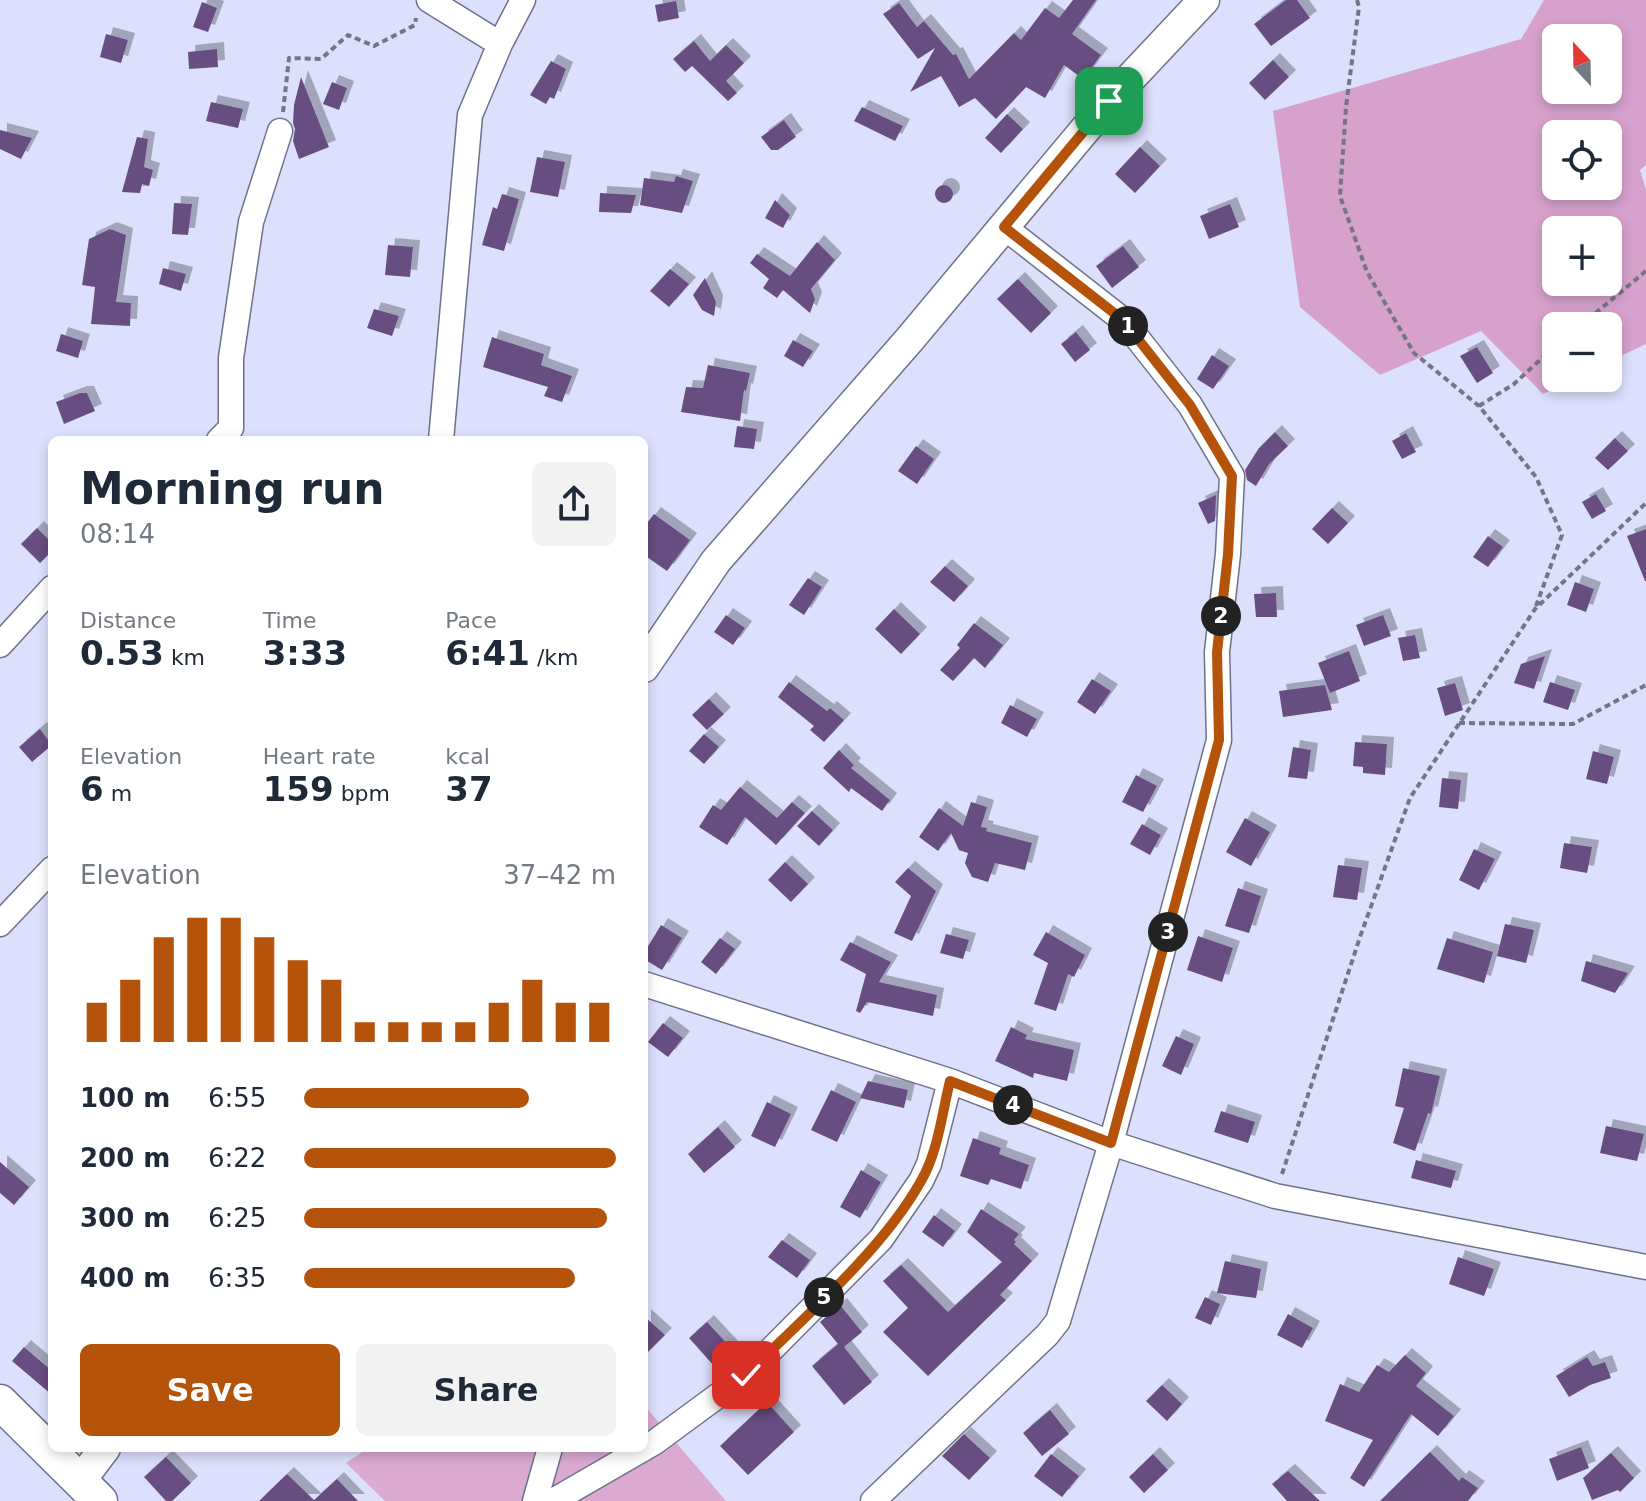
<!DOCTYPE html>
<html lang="en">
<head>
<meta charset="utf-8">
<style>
  body { margin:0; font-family:"DejaVu Sans",sans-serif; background:#f2f2f3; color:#1f2937; height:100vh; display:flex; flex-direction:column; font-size:30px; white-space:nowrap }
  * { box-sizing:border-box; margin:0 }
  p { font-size:26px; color:#747a83 }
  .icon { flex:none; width:44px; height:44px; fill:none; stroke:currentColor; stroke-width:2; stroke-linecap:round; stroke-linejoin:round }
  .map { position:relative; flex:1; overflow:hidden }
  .panel { position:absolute; left:48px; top:436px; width:600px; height:1016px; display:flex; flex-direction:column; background:#fff; border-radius:12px; box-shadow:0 4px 12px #0003 }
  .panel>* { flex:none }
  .needle { width:52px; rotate:338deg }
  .buttons { position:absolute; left:1542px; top:24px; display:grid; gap:16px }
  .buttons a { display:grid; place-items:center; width:80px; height:80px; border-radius:12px; background:#fff; box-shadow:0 4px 12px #0003; font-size:40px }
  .pin { position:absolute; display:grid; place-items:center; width:68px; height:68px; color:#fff; margin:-34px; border-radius:16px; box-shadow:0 4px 12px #0006 }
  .km { position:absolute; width:40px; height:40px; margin:-20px; border-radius:50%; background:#222; color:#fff; font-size:22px; line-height:40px; text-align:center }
  .round { display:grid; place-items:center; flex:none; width:84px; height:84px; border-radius:12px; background:#f2f2f3 }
  .headline { display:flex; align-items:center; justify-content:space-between; height:136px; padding:0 32px }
  h1 { font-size:44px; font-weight:800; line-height:60px }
  .metrics { display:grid; grid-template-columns:repeat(3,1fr); gap:12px; height:136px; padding:8px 32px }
  .metrics div { display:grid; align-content:center }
  .metrics b { font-size:34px; font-weight:800 }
  .metrics small { font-size:22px; font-weight:400 }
  .metrics p { font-size:22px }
  .chart { height:224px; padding:16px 32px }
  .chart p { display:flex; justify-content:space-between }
  .chart svg { width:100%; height:144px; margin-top:8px; stroke:#b45309; stroke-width:6 }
  .button { display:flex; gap:16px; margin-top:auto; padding:16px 32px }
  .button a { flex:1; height:92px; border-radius:12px; background:#b45309; color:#fff; font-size:32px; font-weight:800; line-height:92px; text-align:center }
  .button a+a { background:#f2f2f3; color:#1f2937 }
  ul { padding:0 32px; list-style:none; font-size:26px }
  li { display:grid; grid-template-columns:128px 96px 1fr; align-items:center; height:60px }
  li i { height:20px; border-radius:10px; background:#b45309 }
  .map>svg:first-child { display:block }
  .green { fill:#dbaad2 }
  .forest { fill:#d6a1cd; fill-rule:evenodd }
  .building { fill:#684e81; filter:url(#shadow) }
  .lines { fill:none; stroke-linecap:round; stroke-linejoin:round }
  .minor-casing { stroke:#6f718b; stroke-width:27 }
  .tertiary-casing { stroke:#6f718b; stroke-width:33 }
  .secondary-casing { stroke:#6f718b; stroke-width:37 }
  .path { stroke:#747588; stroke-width:4; stroke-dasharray:6 4; stroke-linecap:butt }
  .minor { stroke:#fff; stroke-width:24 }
  .tertiary { stroke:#fff; stroke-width:30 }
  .secondary { stroke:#fff; stroke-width:34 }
  .route-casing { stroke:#fff; stroke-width:16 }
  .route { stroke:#b45309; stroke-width:10 }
</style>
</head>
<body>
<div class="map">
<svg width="1646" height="1501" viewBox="0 0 1646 1501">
  <defs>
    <filter id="shadow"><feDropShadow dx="7" dy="-7" stdDeviation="0" flood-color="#0004"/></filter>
  </defs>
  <rect width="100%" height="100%" fill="#dde0fd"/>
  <path class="green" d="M644,1405L726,1501H385L346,1463L368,1448H644Z"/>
  <path class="forest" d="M1544,0H1646V165L1640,170L1646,190V344L1608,362V326H1556V378H1575L1543,394L1481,331L1380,375L1300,307L1273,111L1521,39ZM1556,38H1608V90H1556ZM1556,134H1608V186H1556ZM1556,230H1608V282H1556Z"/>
  <path class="building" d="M1073,0H1096L1072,34L1101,55L1083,79L1064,65L1045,98L1026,87L996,119L975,98L959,107L941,76L910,92L935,48L918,59L883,14L899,3L917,27L924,21L953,55L956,54L969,79L1014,33L1021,40L1045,8L1059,18Z
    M1286,0H1297L1310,18L1271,46L1254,24Z
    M676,1L679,18L658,22L655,5Z
    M202,2L217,8L208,32L193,27Z
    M106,34L128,40L121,63L100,57Z
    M694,41L710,61L726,45L744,63L726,81L737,93L728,101L692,66L685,72L673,59Z
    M217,49L218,67L189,69L188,52Z
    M1273,60L1289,77L1265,100L1249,83Z
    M551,61L566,69L554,99L550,97L546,104L530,95Z
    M301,77L329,147L299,159L293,141L295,129L293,123L294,105Z
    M332,82L347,88L339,110L323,104Z
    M211,102L243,109L238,128L206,121Z
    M862,107L903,126L895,141L854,121Z
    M1007,114L1023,129L1001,153L985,138Z
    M784,120L796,137L778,150H771L761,137Z
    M0,130L32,138L21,159L0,149Z
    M137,137L148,139L144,167L153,170L149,186L142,184L140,193L122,192Z
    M1140,147L1160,166L1135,193L1115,174Z
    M537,157L565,162L558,197L530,192Z
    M676,176L693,181L682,213L640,205L644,178L674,182Z
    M935 194a9 9 0 1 1 18 0a9 9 0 1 1-18 0Z
    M600,193L636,195L631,213L599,212Z
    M502,194L519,199L504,251L482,245L493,207L497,209Z
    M775,200L790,215L783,228L765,218Z
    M174,203L192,204L188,235L172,234Z
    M1230,204L1239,227L1209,239L1200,216Z
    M110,229L126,235L116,302L131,303L130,326L91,324L95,287L82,285L89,239Z
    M817,242L835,260L811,289L815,299L810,313L783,290L777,298L763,288L769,279L750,263L757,254L790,276Z
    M388,245L413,247L410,277L385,275Z
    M1123,246L1139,267L1112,288L1096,266Z
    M163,268L186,274L181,291L159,284Z
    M670,269L689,284L669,307L650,291Z
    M705,278L716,302L714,316L702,310L693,295Z
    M1018,279L1051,313L1031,333L997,299Z
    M374,309L399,316L392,336L367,328Z
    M1076,332L1090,350L1075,362L1061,344Z
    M61,334L83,341L78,358L56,351Z
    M492,337L544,354L541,365L572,376L562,402L544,396L548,387L483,367Z
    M793,340L813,351L803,367L784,356Z
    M1477,347L1493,373L1477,383L1460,356Z
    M1212,355L1229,366L1213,389L1197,379Z
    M708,365L750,373L746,391L744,390L740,421L681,412L686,387L703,388Z
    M80,393H87L95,411L64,424L56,402Z
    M737,426L757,429L754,449L734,447Z
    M1275,432L1288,446L1269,464L1256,486L1247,480L1245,470L1259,448Z
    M1406,433L1416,452L1402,459L1392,441Z
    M1615,438L1628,451L1608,470L1595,458Z
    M916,446L934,459L917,484L898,471Z
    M1596,494L1606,511L1592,519L1582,502Z
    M1216,495L1215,521L1208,524L1198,503Z
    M1332,508L1348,523L1328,544L1312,529Z
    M654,514L690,540L667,571L644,555V527Z
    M37,528L52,543V551L40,563L21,544Z
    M1646,529V581H1645L1627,536Z
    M1488,536L1503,547L1488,567L1473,557Z
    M945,566L968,586L954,602L930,582Z
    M808,578L822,587L804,615L789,605Z
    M1575,582L1594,589L1586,612L1567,605Z
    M1276,593L1277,617H1256L1254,594Z
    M894,609L920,634L901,654L875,629Z
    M726,615L745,628L733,645L714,632Z
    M1383,615L1391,636L1364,646L1356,625Z
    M974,623L1003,645L985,668L974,658L953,681L940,670L960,648L957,645Z
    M1415,635L1420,658L1403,661L1398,638Z
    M1349,651L1360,681L1330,693L1318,663Z
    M1545,656L1534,689L1514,683L1521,664Z
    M1092,679L1111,691L1095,714L1077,702Z
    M789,682L827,711L830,708L844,720L824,742L810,730L814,726L778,697Z
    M1550,682L1575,690L1568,710L1543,702Z
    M1455,683L1463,710L1445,716L1437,688Z
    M1325,685L1332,710L1283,717L1279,691Z
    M709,699L724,714L707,730L692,715Z
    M1010,705L1037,719L1027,737L1001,723Z
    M40,729L52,745L32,762L19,747Z
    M704,734L719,747L704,764L689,751Z
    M1355,742L1387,744L1385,775L1363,773V767L1353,766Z
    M1293,747L1311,750L1307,779L1288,777Z
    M839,750L854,765L851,768L890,800L882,811L851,788L849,792L823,768Z
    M1593,751L1614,757L1607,784L1586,779Z
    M1136,775L1157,786L1143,812L1122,802Z
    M1442,778L1461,780L1458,809L1439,807Z
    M740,787L777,818L792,802L805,813L776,845L745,817L727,845L699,827L713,805L721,810Z
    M971,802L987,807L981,827L987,828L986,831L1032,843L1025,870L995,863L988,882L972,877L965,863L968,853L959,850L951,833L938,851L919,837L939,808L963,826Z
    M812,811L833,830L819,846L797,826Z
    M1245,818L1270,832L1251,866L1226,852Z
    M1142,824L1161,835L1150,855L1130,844Z
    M1564,843L1592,847L1587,873L1560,868Z
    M1474,849L1495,859L1479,890L1459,880Z
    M785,862L808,884L791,902L768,880Z
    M1338,865L1362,868L1357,900L1333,897Z
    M908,868L936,891L912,941L894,933L911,896L895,882Z
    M1238,888L1261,896L1249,933L1225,926Z
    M1505,924L1534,930L1526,963L1497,956Z
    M661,925L682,938L662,970L644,959V953Z
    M1046,932L1085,955L1074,977L1068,974L1056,1011L1034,1004L1048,963L1033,955Z
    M946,934L969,940L963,959L940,953Z
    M1198,936L1233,948L1222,982L1187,970Z
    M720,938L735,949L716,974L701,962Z
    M1447,938L1493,952L1484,983L1437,969Z
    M850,942L891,962L879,982L937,995L933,1016L867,1002L860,1013L856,1011L866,974L840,960Z
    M1586,961L1628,973L1615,993L1581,981Z
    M663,1023L683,1038L668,1057L648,1042Z
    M1011,1027L1027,1035L1025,1039L1074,1050L1067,1081L1034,1073L1033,1078L995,1061Z
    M1176,1036L1194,1044L1181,1075L1162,1066Z
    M1403,1068L1440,1076L1431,1114L1428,1113L1415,1151L1393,1143L1404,1108L1395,1106Z
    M868,1081L908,1090L904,1108L860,1098Z
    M831,1090L856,1102L837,1142L811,1130Z
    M767,1102L791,1114L775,1147L751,1136Z
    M1221,1111L1255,1122L1248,1143L1214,1132Z
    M1606,1126L1644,1134L1637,1161L1600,1153Z
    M718,1127L735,1147L704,1173L688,1154Z
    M973,1138L1001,1148L999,1154L1029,1165L1021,1189L991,1179L988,1185L960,1176Z
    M1416,1160L1456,1171L1451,1188L1411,1178Z
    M0,1162L29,1187L14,1205L0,1193Z
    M861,1170L881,1182L860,1218L840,1207Z
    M981,1209L1019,1234L1014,1240L1016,1242L1014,1244L1032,1261L1000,1295L1006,1300L928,1376L883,1332L908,1308L883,1281L901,1265L948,1312L1002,1262L967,1232Z
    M934,1215L955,1231L943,1247L922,1232Z
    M782,1240L810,1260L797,1278L768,1257Z
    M1458,1257L1494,1269L1484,1296L1449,1284Z
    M1225,1261L1261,1269L1256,1298L1217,1293Z
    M1205,1297L1220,1304L1211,1325L1195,1318Z
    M840,1305L862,1332L844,1347L872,1382L844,1405L812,1366L838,1344L820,1322Z
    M1288,1314L1313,1328L1302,1348L1277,1335Z
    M644,1316L665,1335L644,1356Z
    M707,1322L733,1350L715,1367L689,1338Z
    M24,1347L52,1371V1395L12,1361Z
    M1405,1355L1426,1373L1416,1386L1454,1416L1438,1436L1411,1414L1364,1487L1350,1478L1373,1440L1325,1421L1340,1384L1359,1392L1377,1365L1389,1372Z
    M1587,1357L1593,1366L1605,1362L1611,1378L1590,1385L1569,1397L1556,1376Z
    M1162,1385L1182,1404L1167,1421L1146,1401Z
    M767,1402L794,1432L748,1475L720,1446Z
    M1050,1410L1069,1434L1042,1456L1023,1433Z
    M964,1434L990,1458L969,1480L942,1456Z
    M1581,1447L1589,1468L1557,1481L1549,1459Z
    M1430,1452L1459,1481L1462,1477L1478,1488L1468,1501H1380Z
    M1611,1453L1634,1478L1620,1492L1618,1490L1592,1500L1583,1478Z
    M1051,1454L1079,1476L1062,1497L1034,1476Z
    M1153,1454L1168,1470L1144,1493L1129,1477Z
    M166,1457L191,1483L172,1501H166L144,1477Z
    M1288,1471L1320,1501H1287L1272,1484Z
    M287,1474L314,1500L337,1479L358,1501H259Z"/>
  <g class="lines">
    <defs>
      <path id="minor" d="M429,0L500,44
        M219,440L231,428V358L251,222L280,131
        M441,440L470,115L500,44L523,0
        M0,645L52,588
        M0,924L52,869
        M644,984L950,1081L1111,1143L1275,1196L1646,1267
        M535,1501L550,1448
        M553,1501L655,1442L746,1375L881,1239L921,1181L929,1164L950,1081
        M873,1501L1047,1335L1058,1321L1111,1143L1219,740L1217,652L1228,554L1232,476L1190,405L1123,320L1004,227"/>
      <path id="tertiary" d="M644,667L716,561L910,339L1109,101L1204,0
        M80,1481L105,1448"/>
      <path id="secondary" d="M0,1402L100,1501"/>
    </defs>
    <use href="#minor" class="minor-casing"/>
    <use href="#tertiary" class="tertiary-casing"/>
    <use href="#secondary" class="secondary-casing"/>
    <path class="path" d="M1357,0L1359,7L1346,107L1340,196L1367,272L1414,353L1479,406L1536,477L1562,535L1536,606
      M283,112L289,58L321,59L348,35L374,46L415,25L416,18
      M1580,326L1646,271
      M1479,406L1514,384L1556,345
      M1459,723L1573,724L1646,685
      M1282,1174L1360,937L1410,798L1535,609L1646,503"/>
    <use href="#minor" class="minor"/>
    <use href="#tertiary" class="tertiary"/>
    <use href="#secondary" class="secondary"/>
  </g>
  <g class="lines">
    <defs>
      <path id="route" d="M746,1375C803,1318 882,1251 921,1181C938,1152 942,1113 950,1081L1111,1143L1219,740L1217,652L1228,554L1232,476L1190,405L1123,320L1004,227L1109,101"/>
    </defs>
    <use href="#route" class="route-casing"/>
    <use href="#route" class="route"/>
  </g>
</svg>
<div class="buttons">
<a><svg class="needle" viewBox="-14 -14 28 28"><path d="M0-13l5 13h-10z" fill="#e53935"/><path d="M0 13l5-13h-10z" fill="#747a83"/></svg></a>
<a><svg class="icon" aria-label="locate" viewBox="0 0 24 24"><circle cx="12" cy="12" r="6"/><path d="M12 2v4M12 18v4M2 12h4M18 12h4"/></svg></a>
<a>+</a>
<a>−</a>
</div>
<div class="pin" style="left:1109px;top:101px;background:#1e9e55"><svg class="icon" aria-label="arrive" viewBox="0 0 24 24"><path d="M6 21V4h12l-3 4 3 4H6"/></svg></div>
<div class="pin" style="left:746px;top:1375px;background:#d93025"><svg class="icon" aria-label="check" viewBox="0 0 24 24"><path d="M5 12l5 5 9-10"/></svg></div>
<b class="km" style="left:1128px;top:326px">1</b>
<b class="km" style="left:1221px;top:616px">2</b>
<b class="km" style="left:1168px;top:932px">3</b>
<b class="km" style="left:1013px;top:1105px">4</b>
<b class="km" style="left:824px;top:1297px">5</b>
<section class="panel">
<div class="headline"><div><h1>Morning run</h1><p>08:14</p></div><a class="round"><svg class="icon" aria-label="share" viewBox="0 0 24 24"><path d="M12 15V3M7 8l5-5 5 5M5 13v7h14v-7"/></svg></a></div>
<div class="metrics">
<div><p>Distance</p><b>0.53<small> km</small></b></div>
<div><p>Time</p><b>3:33</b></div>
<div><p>Pace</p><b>6:41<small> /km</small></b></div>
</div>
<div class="metrics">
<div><p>Elevation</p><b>6<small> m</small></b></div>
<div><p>Heart rate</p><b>159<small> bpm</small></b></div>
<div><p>kcal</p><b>37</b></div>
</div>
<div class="chart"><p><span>Elevation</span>37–42 m</p>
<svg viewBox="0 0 160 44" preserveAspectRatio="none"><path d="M5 44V32M15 44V25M25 44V12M35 44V6M45 44V6M55 44V12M65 44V19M75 44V25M85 44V38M95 44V38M105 44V38M115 44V38M125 44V32M135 44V25M145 44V32M155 44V32"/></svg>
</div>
<ul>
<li><b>100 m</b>6:55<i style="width:72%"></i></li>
<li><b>200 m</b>6:22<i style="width:100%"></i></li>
<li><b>300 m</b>6:25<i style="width:97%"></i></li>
<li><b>400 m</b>6:35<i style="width:87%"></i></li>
</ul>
<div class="button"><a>Save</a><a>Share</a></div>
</section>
</div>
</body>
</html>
